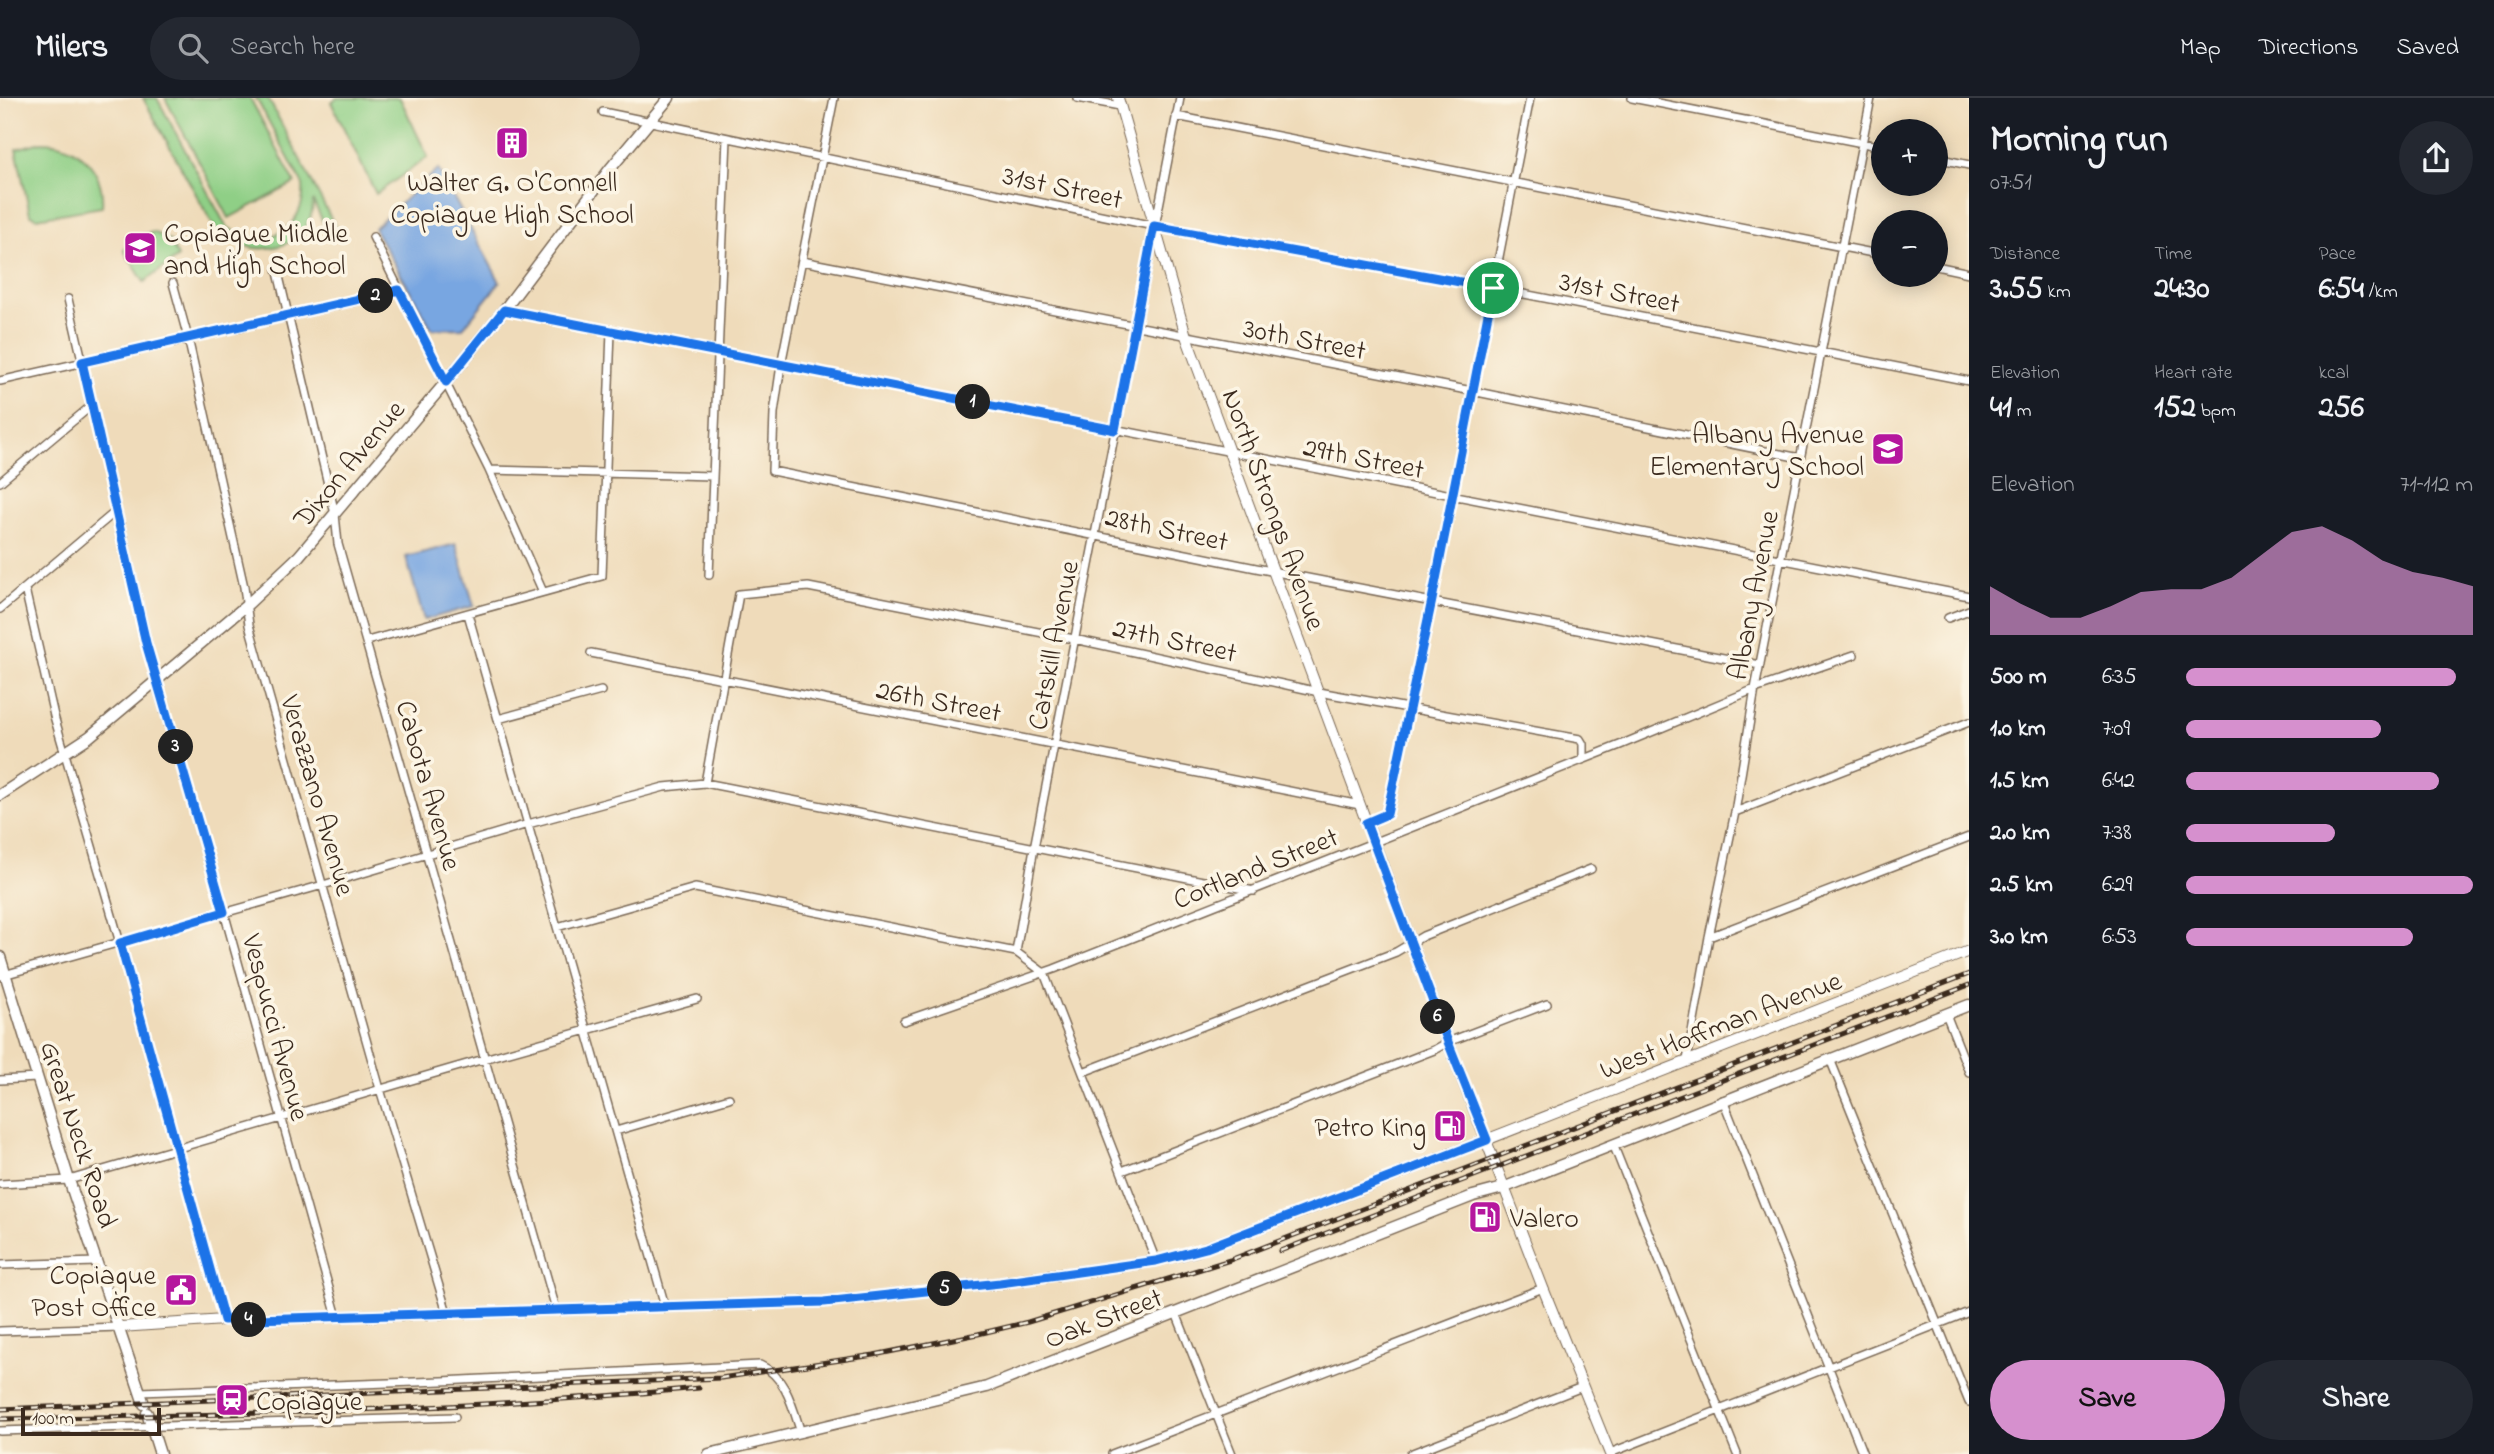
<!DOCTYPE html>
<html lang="en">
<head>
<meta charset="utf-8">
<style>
  body { margin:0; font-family:"Indie Flower",sans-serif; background:#242831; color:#f1f3f6; height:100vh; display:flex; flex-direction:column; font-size:26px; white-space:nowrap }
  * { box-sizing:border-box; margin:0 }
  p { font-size:23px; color:#9ea1a6 }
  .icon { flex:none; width:38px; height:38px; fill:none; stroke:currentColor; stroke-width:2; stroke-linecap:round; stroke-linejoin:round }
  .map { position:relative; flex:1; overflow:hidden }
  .side { display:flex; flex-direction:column; background:#171b24; width:525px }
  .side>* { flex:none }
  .controls { position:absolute; left:1871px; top:21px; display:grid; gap:14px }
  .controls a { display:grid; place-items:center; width:77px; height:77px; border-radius:50%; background:#171b24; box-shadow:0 4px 18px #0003; font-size:35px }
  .scale { position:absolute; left:21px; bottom:18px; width:140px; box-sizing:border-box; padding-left:7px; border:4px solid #3b2a1e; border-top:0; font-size:19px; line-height:24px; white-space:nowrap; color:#3b2a1e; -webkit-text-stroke:5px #fcf5e5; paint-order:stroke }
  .pin { position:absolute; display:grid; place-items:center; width:60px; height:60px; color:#fff; margin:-30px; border:4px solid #fff; border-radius:50%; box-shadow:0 2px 7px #0007 }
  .km { position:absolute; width:35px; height:35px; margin:-18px; border-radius:50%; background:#222; color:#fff; font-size:19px; line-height:35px; text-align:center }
  .round { display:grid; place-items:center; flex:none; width:74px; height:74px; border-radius:37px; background:#242831 }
  .headline { display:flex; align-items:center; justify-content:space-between; height:119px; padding:0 21px }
  h1 { font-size:38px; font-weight:800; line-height:52px }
  .metrics { display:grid; grid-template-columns:repeat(3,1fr); gap:10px; height:119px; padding:7px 21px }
  .metrics div { display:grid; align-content:center }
  .metrics b { font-size:30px; font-weight:800 }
  .metrics small { font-size:19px; font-weight:400 }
  .metrics p { font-size:19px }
  .chart { height:196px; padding:14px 21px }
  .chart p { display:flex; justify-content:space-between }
  .chart svg { width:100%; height:126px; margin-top:7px; fill:#d690ce; opacity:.7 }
  .button { display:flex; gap:14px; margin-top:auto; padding:14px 21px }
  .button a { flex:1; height:80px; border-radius:42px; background:#d690ce; color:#111; font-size:28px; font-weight:800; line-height:80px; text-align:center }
  .button a+a { background:#242831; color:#f1f3f6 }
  ul { padding:0 21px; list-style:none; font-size:23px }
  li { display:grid; grid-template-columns:112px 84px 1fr; align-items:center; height:52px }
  li i { height:18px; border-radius:9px; background:#d690ce }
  header { display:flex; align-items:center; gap:42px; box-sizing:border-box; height:98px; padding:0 35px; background:#171b24; border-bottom:2px solid #363941 }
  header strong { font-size:33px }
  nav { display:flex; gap:38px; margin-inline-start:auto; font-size:24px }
  .search { width:490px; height:63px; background:#242831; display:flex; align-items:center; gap:18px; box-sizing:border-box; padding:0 24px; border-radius:38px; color:#9ea1a6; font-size:26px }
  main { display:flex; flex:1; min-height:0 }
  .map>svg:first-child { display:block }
  .green { fill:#8fcf86; stroke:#657c52; stroke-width:2 }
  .water { fill:#78a6e1; stroke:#5a6880; stroke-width:2 }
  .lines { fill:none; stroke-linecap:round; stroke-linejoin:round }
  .minor-casing { stroke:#7a6855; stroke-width:10 }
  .tertiary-casing { stroke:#7a6855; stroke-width:12 }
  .secondary-casing { stroke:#7a6855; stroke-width:13 }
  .minor { stroke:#fff; stroke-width:7 }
  .tertiary { stroke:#fff; stroke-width:10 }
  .secondary { stroke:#fff; stroke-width:10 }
  .rail-casing { stroke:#3b2a1e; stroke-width:5 }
  .rail { stroke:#fcf5e5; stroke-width:2.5; stroke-dasharray:8; stroke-linecap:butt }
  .route-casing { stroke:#fff; stroke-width:14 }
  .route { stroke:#1a73e8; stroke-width:9 }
  .labels { text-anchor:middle; stroke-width:7; stroke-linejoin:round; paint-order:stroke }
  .poi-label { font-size:28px; fill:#3b2a1e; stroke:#fcf5e5; text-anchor:start }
  .street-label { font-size:28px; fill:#3b2a1e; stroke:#fcf5e5 }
</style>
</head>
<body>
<header>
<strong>Milers</strong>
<div class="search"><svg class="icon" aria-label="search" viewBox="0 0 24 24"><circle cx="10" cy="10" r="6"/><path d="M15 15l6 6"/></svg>Search here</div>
<nav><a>Map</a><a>Directions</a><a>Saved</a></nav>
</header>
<main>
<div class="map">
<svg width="1969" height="1356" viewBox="0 0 1969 1356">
  <rect width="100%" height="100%" fill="#fcf5e5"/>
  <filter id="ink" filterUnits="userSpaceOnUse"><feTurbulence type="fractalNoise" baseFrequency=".0143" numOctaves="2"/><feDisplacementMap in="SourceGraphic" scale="14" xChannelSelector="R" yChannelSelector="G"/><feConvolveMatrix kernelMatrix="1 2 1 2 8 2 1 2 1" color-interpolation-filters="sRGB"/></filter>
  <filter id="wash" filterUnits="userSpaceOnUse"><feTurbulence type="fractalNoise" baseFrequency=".00686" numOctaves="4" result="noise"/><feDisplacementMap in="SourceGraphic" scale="28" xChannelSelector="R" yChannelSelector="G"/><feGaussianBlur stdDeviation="1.57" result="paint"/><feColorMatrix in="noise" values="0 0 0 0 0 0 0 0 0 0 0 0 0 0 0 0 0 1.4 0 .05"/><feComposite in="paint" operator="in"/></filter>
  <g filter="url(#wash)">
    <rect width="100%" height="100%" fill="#efdbba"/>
    <path class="green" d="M143,0H157L226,128C261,156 307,132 303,87L256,0H268L337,132L329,136L313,103C313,155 245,165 214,129Z
      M165,0H250L295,85L229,120Z
      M337,0H400L428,59L376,96L331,4Z
      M41,44C78,44 105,72 102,109L37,120L30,116L16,51Z
      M154,134L170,143L178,159L144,184L124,152L136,138Z"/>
    <path class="water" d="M438,71L500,184L463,230L432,231L374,130Z
      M456,446L474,508L424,522L406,459Z"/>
  </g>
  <g filter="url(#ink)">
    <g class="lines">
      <defs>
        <path id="minor" d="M834,0L781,267L774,315L772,373L1271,473L1760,567
          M1077,0L1120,8
          M1632,0L1883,49
          M603,14L1154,128L1493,190L1969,283
          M1176,18L1883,157
          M1936,60L1969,67
          M373,139L489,372L543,494
          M802,163L1472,293L1800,360
          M1936,168L1969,175
          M277,170L335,416L338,446L556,1211
          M173,185L188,240L244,489L249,527L380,991L447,1215
          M68,201L156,584L224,814L337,1219
          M504,212L1969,498
          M0,283L399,193
          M489,372L712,378
          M0,384L91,308
          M709,477L727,40
          M25,491L54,618L120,845L224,1222
          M0,511L115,414
          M468,516L665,1208
          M1948,520L1969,512
          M367,543L602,478L611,233
          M591,555L1360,707
          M498,621L601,593
          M705,685L739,496L808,489L1074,541L1319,594L1580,641L1583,646V661
          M1735,714L1969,624
          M1366,725L1387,716L1432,502L1530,0
          M557,829L695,790L1016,854L1044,875L1156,1163
          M1709,839L1969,739
          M1016,854L1034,750L1180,0
          M0,878L323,787L528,726L664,689L705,685L1254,793
          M1946,916L1969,974
          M904,923L1054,871L1620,647L1755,591L1854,557
          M1830,961L1969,1304
          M1687,962L1709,839L1735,714L1755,591L1871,0
          M1083,974L1396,854L1423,838L1591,771
          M0,982L37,980
          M1723,1002L1863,1356
          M616,1033L729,1000
          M1613,1046L1737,1356
          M1122,1073L1434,952L1448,944L1547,906
          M0,1086L69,1082L484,961L697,901
          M0,1167L97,1164
          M1176,1215L1232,1356
          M0,1233L120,1229
          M140,1294L442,1283L760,1267C786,1278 793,1310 801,1335
          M0,1333L455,1319
          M1610,1355L1969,1214
          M1112,1356L1543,1190
          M1410,1356L1582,1289"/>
        <path id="tertiary" d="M1118,0L1186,238L1448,944L1543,1190L1610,1356
          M120,1229L224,1222L824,1204L1000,1185L1156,1163L1197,1153L1325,1105L1969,853"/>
        <path id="secondary" d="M0,697L89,639L248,506L299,458L446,284L504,212L610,71L669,0
          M0,859L69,1082L144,1306
          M147,1315L160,1356
          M709,1356L987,1289L1473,1098L1503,1090L1969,907"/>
      </defs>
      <use href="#minor" class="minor-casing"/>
      <use href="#tertiary" class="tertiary-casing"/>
      <use href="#secondary" class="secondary-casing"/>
      <use href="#minor" class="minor"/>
      <use href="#tertiary" class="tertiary"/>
      <use href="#secondary" class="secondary"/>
      <defs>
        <path id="rail" d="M1280,1153L1969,887
          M0,1311L721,1280L874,1257L978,1236L1028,1224L1230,1162L1969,876
          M0,1321C233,1317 466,1312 699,1290"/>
      </defs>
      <use href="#rail" class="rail-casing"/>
      <use href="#rail" class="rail"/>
    </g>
  </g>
  <g class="lines" filter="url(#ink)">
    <defs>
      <path id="route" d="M1154,128L1493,190L1432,502L1387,716L1366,725L1448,944L1487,1042L1206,1150L1156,1163L1000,1185L824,1204L224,1222L120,845L224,814L146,545L82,264L399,192L446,284L504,212L1115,332Z"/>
    </defs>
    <use href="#route" class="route-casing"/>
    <use href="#route" class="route"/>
  </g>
  <defs>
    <symbol id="building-square" viewBox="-11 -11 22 22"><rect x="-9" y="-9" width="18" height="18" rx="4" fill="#b5179e" stroke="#fcf5e5"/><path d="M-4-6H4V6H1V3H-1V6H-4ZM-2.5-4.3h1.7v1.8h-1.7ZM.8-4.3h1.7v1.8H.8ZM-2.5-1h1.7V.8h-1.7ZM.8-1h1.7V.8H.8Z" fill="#fff"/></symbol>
    <symbol id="school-square" viewBox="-11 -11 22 22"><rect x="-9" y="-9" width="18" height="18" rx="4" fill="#b5179e" stroke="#fcf5e5"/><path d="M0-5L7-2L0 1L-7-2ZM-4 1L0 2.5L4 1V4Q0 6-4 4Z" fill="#fff"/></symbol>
    <symbol id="fuel-square" viewBox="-11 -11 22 22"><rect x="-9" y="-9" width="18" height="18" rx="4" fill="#b5179e" stroke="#fcf5e5"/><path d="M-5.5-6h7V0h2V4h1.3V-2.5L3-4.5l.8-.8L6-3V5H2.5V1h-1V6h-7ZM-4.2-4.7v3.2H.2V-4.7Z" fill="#fff"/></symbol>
    <symbol id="civic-square" viewBox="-11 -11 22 22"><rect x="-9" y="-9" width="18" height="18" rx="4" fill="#b5179e" stroke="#fcf5e5"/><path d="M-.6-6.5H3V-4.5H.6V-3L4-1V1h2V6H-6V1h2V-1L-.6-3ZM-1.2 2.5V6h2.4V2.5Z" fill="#fff"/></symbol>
    <symbol id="station-square" viewBox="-11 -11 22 22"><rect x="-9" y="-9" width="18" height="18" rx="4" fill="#b5179e" stroke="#fcf5e5"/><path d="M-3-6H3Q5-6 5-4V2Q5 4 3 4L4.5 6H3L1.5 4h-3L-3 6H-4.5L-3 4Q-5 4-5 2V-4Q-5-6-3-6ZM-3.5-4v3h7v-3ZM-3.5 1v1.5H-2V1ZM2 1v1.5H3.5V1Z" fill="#fff"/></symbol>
  </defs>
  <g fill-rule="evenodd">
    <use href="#building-square" x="493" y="26" width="38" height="38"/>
    <use href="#school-square" x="121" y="131" width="38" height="38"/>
    <use href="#school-square" x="1869" y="332" width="38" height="38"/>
    <use href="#fuel-square" x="1431" y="1009" width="38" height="38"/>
    <use href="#fuel-square" x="1466" y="1100" width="38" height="38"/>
    <use href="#civic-square" x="162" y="1173" width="38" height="38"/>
    <use href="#station-square" x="213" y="1283" width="38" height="38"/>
  </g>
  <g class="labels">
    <g class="poi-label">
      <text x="512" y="93" text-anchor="middle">Walter G. O'Connell<tspan x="512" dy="32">Copiague High School</tspan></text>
      <text x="164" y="144">Copiague Middle<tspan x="164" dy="32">and High School</tspan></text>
      <text x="1864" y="345" text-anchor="end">Albany Avenue<tspan x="1864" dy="32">Elementary School</tspan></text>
      <text x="1426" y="1038" text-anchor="end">Petro King</text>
      <text x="1510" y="1129">Valero</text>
      <text x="156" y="1186" text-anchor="end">Copiague<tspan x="156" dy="32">Post Office</tspan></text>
      <text x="256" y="1312">Copiague</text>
    </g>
    <g class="street-label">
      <text transform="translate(1063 88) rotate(12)" y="10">31st Street</text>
      <text transform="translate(1620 193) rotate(11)" y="10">31st Street</text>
      <text transform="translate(1305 240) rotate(11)" y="10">30th Street</text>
      <text transform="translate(1364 359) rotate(11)" y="10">29th Street</text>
      <text transform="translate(348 365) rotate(-50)" y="10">Dixon Avenue</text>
      <text transform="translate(1275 411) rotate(70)" y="10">North Strongs Avenue</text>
      <text transform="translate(1167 430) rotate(12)" y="10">28th Street</text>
      <text transform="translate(1752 497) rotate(-79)" y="10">Albany Avenue</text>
      <text transform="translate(1175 541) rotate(12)" y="10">27th Street</text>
      <text transform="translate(1052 547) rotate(-79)" y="10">Catskill Avenue</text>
      <text transform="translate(939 602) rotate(11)" y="10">26th Street</text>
      <text transform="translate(430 687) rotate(74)" y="10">Cabota Avenue</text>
      <text transform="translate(319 697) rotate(74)" y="10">Verazzano Avenue</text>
      <text transform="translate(1255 769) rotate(-22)" y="10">Cortland Street</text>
      <text transform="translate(1720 926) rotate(-21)" y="10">West Hoffman Avenue</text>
      <text transform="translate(277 929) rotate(75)" y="10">Vespucci Avenue</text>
      <text transform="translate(80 1036) rotate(72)" y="10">Great Neck Road</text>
      <text transform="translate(1103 1219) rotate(-21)" y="10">Oak Street</text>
    </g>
  </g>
</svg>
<div class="controls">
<a>+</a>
<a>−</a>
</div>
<div class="scale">100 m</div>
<div class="pin" style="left:1493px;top:190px;background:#1e9e55"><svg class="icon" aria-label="arrive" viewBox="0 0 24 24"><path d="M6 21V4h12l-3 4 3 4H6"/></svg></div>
<b class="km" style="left:973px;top:304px">1</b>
<b class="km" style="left:376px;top:198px">2</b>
<b class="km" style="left:176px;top:649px">3</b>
<b class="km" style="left:249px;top:1222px">4</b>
<b class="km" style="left:945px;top:1191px">5</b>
<b class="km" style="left:1438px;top:919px">6</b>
</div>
<section class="side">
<div class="headline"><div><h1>Morning run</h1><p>07:51</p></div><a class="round"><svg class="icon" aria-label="share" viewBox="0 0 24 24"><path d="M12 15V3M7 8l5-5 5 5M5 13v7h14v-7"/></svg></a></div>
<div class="metrics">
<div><p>Distance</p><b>3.55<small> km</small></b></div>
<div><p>Time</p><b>24:30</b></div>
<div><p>Pace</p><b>6:54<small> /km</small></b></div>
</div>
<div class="metrics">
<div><p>Elevation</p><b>41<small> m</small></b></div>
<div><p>Heart rate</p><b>152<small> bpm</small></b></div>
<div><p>kcal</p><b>256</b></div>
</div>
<div class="chart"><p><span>Elevation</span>71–112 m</p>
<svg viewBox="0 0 160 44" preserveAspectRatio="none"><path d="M0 44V27L10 33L20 38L30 38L40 34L50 29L60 28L70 28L80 24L90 16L100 8L110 6L120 11L130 18L140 22L150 24L160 27V44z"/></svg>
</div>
<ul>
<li><b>500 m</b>6:35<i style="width:94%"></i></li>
<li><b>1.0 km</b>7:09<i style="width:68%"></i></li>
<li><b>1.5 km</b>6:42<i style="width:88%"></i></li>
<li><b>2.0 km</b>7:38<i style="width:52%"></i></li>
<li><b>2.5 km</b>6:29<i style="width:100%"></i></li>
<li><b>3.0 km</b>6:53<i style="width:79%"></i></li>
</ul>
<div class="button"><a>Save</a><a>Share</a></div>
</section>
</main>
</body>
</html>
